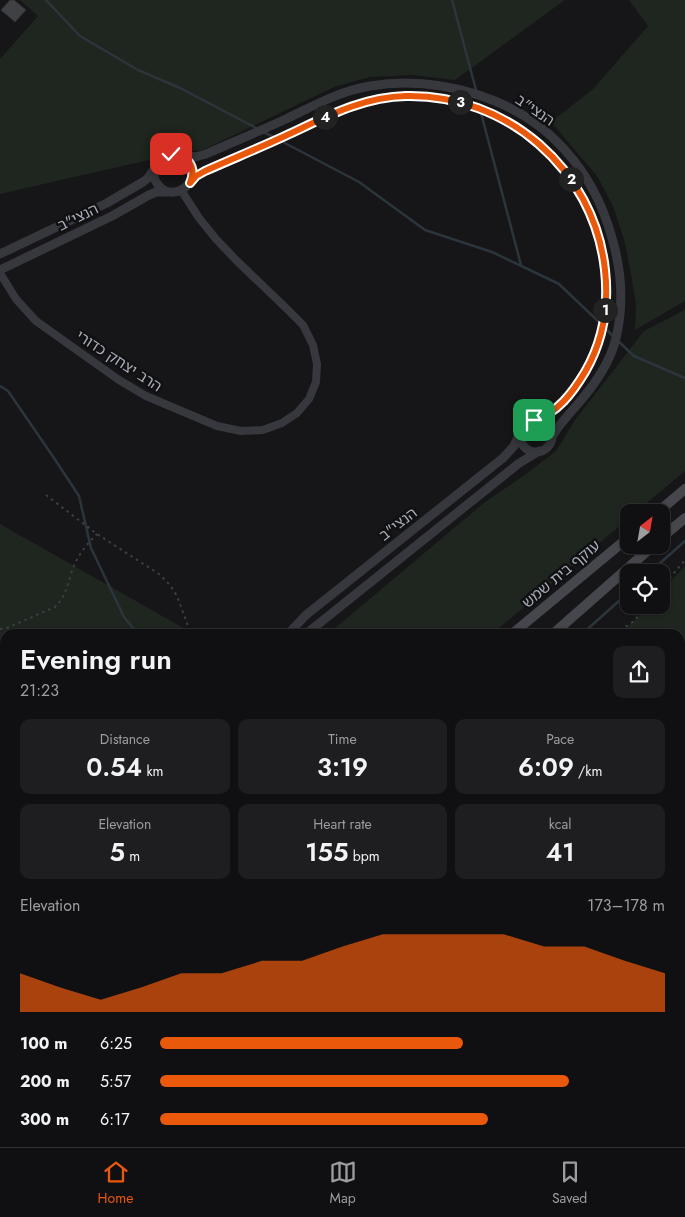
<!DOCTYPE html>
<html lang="en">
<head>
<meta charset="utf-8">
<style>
  body { margin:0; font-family:Jost,"Noto Sans Hebrew",sans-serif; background:#1e1e20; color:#f1f3f6; height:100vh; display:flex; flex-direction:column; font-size:19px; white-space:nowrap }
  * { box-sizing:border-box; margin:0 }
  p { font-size:16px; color:#9c9d9f }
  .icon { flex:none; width:28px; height:28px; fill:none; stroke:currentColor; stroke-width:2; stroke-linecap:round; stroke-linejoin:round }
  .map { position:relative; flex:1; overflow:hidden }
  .drawer { position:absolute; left:0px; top:629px; width:685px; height:519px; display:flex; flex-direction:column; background:#101012; border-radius:15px 15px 0 0; box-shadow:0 1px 4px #0004,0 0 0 1px #303032 }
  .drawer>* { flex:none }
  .needle { width:32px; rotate:31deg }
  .fabs { position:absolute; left:620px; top:504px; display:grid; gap:10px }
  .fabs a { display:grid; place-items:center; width:50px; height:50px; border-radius:10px; background:#101012; box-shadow:0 1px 4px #0004,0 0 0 1px #303032; font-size:25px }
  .pin { position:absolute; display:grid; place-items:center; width:42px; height:42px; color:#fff; margin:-21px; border-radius:10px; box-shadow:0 2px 8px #0006 }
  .km { position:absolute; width:25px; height:25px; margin:-12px; border-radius:50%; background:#222; color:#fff; font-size:14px; line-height:25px; text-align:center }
  .round { display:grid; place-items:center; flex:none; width:52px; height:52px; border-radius:10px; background:#1e1e20 }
  .summary { display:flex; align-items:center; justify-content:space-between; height:85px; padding:0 20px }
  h1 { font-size:28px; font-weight:600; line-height:38px }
  .figures { display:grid; grid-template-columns:repeat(3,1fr); gap:8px; height:85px; padding:5px 20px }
  .figures div { display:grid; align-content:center; border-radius:10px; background:#1e1e20; text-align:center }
  .figures b { font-size:25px; font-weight:600 }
  .figures small { font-size:14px; font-weight:400 }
  .figures p { font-size:14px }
  .chart { height:140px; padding:10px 20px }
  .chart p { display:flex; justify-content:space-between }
  .chart svg { width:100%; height:90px; margin-top:5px; fill:#ea580c; opacity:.7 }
  ul { padding:0 20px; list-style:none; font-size:16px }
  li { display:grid; grid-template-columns:80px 60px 1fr; align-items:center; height:38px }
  li i { height:12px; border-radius:6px; background:#ea580c }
  .menu { display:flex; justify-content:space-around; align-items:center; height:70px; border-top:1px solid #303032; background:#101012; font-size:14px; color:#9c9d9f }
  .menu a { display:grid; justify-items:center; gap:2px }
  .menu .active { color:#ea580c }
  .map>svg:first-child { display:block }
  .green { fill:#1e261f }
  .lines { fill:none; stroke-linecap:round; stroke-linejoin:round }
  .stream { stroke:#2c353c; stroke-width:2.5 }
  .building { fill:#404145; stroke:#303034 }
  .path { stroke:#3d3f44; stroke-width:2; stroke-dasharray:2.5 4; stroke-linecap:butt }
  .service { stroke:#37383d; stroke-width:4 }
  .minor { stroke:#37383d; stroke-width:8 }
  .tertiary { stroke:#37383d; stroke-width:9 }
  .secondary { stroke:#45474d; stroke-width:10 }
  .route-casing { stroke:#fff; stroke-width:10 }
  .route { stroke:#ea580c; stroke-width:6 }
  .labels { text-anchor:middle; stroke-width:5; stroke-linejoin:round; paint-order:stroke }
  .street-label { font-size:15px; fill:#a8adb8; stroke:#111113 }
</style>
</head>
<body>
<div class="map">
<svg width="685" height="1147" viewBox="0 0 685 1147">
  <rect width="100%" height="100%" fill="#161618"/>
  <path class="green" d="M20,0H565L455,80L412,75L370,77L334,87L203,150L189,151L174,147L161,151L153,159L0,194V59L38,16Z
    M629,0H685V301L635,330L636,304L631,274L625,243L613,206L597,176L551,122L593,89L648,26Z
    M685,310V471L636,512H629V518L492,634H328L485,502L526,474L556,451L575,420L644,331Z
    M0,524L194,634H5V787L0,786Z
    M685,566V1147H497V1142H680V634H621L649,605H661V591Z
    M5,877V1056L0,1061V887Z
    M108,1143V1142L407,1143L405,1147H106Z"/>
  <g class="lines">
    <path class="stream" d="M46,0L80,36L138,70L180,88L258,129
      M452,0L476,90
      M481,113L521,265
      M263,132L274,137
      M281,141L359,182L425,230L492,252L559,284L601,324
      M605,328L613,336
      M617,340L634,356L685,378
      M0,386L8,391L54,458L79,496L91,548L124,617L138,634
      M650,572L685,541
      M582,634L629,592
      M414,1142L416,1147
      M49,1147L54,1142"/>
  </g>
  <path class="building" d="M10,0H14L26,10L15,22L1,10Z"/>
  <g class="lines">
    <path class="path" d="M46,495L97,534L159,574L170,585L177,596L191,634
      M661,588L685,560
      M0,629L7,628L55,607C66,596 67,586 72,571C77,556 86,545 97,534
      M615,634L634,621L647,605
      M0,793L5,794
      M0,940L5,937
      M680,984L685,989
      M382,1142L385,1147
      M481,1142L483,1147
      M27,1147L29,1142
      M78,1147L80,1142"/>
    <path class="service" d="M0,872L5,861"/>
    <path class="minor" d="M0,273L16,299L36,321L119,380L146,396L217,426L241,431L263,430L282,423L297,413L309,399L316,382L317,364L313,345L303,325L285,307L237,261L216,239L199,218L181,190"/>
    <path class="tertiary" d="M182,155L195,157L206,154C233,142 260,131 286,119C313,106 340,91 370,86C437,75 518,97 564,149C587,174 603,205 612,238C622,272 624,308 615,342C608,367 592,388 576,406C567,417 557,426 551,439
      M190,183C201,158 167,141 156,164C148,179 163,197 179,191C188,188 192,178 201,173C210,167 221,164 231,159C249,152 267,144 284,136C314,122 344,105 377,99C490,79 593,160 605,273C609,310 601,349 580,380C568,397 555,414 534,420
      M0,254L107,203L143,182L148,178L154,169
      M0,270L112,216L149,195L156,192H166
      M520 436a16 16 0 1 1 32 0a16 16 0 1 1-32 0Z
      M288,634L306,615L503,458L514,446L520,432
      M306,634L518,464L539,451"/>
    <path class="secondary" d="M658,512L685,489
      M661,538L685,518
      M512,634L629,537
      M553,634L654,545
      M0,1074L5,1069
      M0,1102L5,1096"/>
  </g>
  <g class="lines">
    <defs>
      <path id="route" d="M171,154C188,155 197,167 190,183L196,176L205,171C232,159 259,148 285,136C324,118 361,97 406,96C507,94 594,169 605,270C609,306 603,341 585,372C573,392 557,414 534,420"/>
    </defs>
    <use href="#route" class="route-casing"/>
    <use href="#route" class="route"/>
  </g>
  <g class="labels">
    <g class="street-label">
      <text transform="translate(535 110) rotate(34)" y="5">הנצי"ב</text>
      <text transform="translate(78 217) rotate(-26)" y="5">הנצי"ב</text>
      <text transform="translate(119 361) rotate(33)" y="5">הרב יצחק כדורי</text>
      <text transform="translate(398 524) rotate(-38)" y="5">הנצי"ב</text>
      <text transform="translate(561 574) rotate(-40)" y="5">עוקף בית שמש</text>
    </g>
  </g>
</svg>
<div class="fabs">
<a><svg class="needle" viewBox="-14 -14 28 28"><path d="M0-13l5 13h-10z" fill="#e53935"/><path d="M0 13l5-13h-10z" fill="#9c9d9f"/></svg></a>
<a><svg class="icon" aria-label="locate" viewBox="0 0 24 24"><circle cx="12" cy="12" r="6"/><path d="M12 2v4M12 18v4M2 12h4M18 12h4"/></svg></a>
</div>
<div class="pin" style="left:534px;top:420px;background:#1e9e55"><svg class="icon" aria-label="arrive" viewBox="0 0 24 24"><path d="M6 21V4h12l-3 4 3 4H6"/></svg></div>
<div class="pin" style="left:171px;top:154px;background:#d93025"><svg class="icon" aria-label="check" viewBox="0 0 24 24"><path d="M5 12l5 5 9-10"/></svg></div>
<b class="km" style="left:605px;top:310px">1</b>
<b class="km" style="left:571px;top:179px">2</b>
<b class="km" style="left:460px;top:102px">3</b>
<b class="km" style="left:325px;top:117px">4</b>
<section class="drawer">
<div class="summary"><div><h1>Evening run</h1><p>21:23</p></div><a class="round"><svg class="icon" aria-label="share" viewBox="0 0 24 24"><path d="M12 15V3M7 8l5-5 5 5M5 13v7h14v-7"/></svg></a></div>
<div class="figures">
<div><p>Distance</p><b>0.54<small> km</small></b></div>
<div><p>Time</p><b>3:19</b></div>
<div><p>Pace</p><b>6:09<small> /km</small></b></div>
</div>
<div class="figures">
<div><p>Elevation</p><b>5<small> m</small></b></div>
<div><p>Heart rate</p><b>155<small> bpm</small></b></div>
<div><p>kcal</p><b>41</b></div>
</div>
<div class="chart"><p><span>Elevation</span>173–178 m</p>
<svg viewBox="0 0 160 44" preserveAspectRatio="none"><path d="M0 44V25L10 32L20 38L30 32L40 25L50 25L60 19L70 19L80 12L90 6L100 6L110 6L120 6L130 12L140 12L150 19L160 25V44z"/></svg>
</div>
<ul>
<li><b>100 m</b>6:25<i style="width:60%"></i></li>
<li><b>200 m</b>5:57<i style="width:81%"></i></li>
<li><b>300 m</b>6:17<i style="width:65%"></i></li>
</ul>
</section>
</div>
<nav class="menu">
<a class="active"><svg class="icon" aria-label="home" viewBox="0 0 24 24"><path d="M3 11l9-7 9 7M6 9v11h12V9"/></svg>Home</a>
<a><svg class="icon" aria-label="map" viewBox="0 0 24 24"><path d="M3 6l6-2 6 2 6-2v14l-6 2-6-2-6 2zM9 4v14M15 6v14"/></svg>Map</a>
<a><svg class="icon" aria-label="saved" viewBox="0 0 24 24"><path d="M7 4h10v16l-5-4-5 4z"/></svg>Saved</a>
</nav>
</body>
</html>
